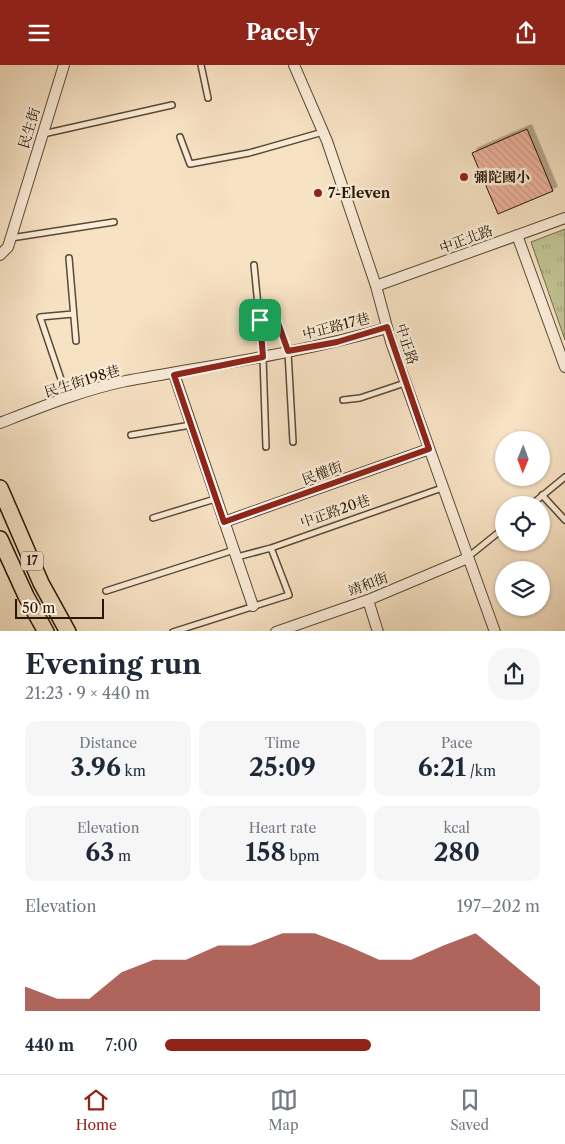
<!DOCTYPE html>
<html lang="en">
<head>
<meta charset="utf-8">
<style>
  body { margin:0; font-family:"Libre Caslon Text","Noto Serif TC",serif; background:#f6f6f7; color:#1f2937; height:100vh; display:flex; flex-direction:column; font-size:19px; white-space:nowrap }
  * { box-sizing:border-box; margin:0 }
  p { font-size:16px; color:#747a83 }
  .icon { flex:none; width:28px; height:28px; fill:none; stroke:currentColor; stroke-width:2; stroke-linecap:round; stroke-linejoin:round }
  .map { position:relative; height:566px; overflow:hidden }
  .sheet { display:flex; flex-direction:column; background:#fff; flex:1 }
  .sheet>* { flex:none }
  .needle { width:32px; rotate:181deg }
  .fabs { position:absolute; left:495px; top:366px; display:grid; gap:10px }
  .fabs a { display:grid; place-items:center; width:55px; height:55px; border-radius:50%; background:#fff; box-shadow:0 1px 4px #0004; font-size:25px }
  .scale { position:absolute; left:15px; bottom:12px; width:89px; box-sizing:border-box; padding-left:5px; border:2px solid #261701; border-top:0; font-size:14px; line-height:18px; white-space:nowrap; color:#261701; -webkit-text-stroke:4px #faecd9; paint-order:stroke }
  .pin { position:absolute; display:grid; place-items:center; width:42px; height:42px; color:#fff; margin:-21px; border-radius:10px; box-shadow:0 2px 8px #0006 }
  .round { display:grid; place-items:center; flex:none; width:52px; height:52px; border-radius:20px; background:#f6f6f7 }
  .headline { display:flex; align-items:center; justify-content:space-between; height:85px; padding:0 25px }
  h1 { font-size:28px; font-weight:800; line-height:38px }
  .stats { display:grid; grid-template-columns:repeat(3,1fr); gap:8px; height:85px; padding:5px 25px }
  .stats div { display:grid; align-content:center; border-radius:12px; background:#f6f6f7; text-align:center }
  .stats b { font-size:25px; font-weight:800 }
  .stats small { font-size:14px; font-weight:400 }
  .stats p { font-size:14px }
  .chart { height:140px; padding:10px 25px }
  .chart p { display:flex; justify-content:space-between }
  .chart svg { width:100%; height:90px; margin-top:5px; fill:#8f2418; opacity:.7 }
  ul { padding:0 25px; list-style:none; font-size:16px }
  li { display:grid; grid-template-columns:80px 60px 1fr; align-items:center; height:38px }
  li i { height:12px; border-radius:6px; background:#8f2418 }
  header { display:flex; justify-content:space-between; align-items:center; height:65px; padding:0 25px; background:#8f2418; color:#fff; font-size:22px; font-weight:800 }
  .tab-bar { display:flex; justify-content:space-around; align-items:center; height:70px; border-top:1px solid #e0e1e3; background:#fff; font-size:14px; color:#747a83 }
  .tab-bar a { display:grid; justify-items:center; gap:2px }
  .tab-bar .on { color:#8f2418 }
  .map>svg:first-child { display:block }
  .grass { fill:url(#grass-tufts); stroke:#726c4a }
  .building { fill:url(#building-back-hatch); stroke:#261701; filter:url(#shadow) }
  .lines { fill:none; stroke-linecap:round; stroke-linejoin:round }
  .lane-casing { stroke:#5a4a32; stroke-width:8 }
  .street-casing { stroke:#5a4a32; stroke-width:12 }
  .primary-casing { stroke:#261701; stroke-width:18 }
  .lane { stroke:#faecd9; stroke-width:5 }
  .street { stroke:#faecd9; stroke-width:10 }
  .primary { stroke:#f7e2c4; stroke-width:15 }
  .route-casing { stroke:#fff; stroke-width:10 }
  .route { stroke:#8f2418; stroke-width:6 }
  .poi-dot { fill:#8f2418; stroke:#faecd9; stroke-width:2 }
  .labels { text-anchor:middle; stroke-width:5; stroke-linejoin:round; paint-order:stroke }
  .shield { fill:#faecd9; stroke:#665742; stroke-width:1 }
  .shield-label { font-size:12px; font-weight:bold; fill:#261701 }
  .street-label { font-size:14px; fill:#261701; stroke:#faecd9 }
  .poi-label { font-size:14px; font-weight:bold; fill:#261701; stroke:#faecd9; text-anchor:start }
</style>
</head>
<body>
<header><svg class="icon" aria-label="menu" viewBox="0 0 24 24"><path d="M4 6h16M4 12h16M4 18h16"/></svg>Pacely<svg class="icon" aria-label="share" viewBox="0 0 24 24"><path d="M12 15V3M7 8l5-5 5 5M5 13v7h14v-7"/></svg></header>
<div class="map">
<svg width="565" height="567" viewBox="0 0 565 567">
  <defs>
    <pattern id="grass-tufts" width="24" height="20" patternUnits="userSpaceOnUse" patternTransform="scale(1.25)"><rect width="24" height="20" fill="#bfc292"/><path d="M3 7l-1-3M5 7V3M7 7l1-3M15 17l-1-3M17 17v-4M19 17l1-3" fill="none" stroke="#a4a67c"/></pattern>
    <pattern id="building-back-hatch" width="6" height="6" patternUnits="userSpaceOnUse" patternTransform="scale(1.25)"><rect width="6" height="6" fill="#eeb49e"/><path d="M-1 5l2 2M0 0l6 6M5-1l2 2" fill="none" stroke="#cc9a86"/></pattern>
    <filter id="shadow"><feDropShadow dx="4.5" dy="-4.5" stdDeviation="0" flood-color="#0004"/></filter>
  </defs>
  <rect width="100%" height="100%" fill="#f7e2c4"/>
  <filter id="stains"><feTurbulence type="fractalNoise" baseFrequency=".004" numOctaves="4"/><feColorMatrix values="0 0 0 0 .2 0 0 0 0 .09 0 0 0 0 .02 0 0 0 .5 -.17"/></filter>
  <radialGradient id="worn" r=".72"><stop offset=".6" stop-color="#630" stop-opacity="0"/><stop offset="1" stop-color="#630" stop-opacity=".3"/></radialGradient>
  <path class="grass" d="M565,164V275L531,177Z"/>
  <path class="building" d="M527,64L553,126L498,149L472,88Z"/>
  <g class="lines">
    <defs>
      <path id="lane" d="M201,0L208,33
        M43,69L172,40
        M180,72L190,99L249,88L323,67
        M11,173L114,157
        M69,193L76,276
        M254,200L263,292L266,382
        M259,255L276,252L288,287L293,377
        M67,332L40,252L73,249
        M343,335L360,333L405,318
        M131,370L191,360
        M542,430L565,455
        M531,440L565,412
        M153,453L215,434
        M237,492L271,483L442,423
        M468,492L504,463
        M106,526L234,485
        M173,567L289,530L271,483"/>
      <path id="street" d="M294,0L327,76L376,221L391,277L495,567
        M517,170L565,302
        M0,190L8,182L64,0
        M376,221L565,153
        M174,309L253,541
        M0,358C41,342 83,325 126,316C213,300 301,288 387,263
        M224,457L429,384
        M368,535L378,567
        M276,567L368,535L468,493"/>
      <path id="primary" d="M0,423L41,518L68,567
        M0,474L26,531L46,567"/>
    </defs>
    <use href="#lane" class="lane-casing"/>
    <use href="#street" class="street-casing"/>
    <use href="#primary" class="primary-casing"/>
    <use href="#lane" class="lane"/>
    <use href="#street" class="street"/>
    <use href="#primary" class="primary"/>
  </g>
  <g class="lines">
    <defs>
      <path id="route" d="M276,252L288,286L337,277L387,262L429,384L224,457L174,310L263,292L260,255Z"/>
    </defs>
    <use href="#route" class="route-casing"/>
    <use href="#route" class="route"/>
  </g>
  <g class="poi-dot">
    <circle cx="464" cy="112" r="5"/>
    <circle cx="318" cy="128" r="5"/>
  </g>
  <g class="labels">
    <rect class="shield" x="21" y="486.5" width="22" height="19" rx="4"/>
    <g class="shield-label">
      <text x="32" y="500">17</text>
    </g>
    <g class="street-label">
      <text transform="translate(29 63) rotate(-73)" y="5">民生街</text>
      <text transform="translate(466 174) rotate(-20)" y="5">中正北路</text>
      <text transform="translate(336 261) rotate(-14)" y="5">中正路17巷</text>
      <text transform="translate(407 279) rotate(72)" y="5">中正路</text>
      <text transform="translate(82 316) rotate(-17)" y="5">民生街198巷</text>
      <text transform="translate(322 408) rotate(-20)" y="5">民權街</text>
      <text transform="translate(335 446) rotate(-19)" y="5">中正路20巷</text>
      <text transform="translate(368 519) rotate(-21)" y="5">靖和街</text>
    </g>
    <g class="poi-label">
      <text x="474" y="117">彌陀國小</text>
      <text x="328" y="133">7-Eleven</text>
    </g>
  </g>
  <rect width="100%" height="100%" filter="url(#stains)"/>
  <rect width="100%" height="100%" fill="url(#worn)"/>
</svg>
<div class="fabs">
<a><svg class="needle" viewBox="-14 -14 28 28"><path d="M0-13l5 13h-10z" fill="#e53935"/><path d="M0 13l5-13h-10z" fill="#747a83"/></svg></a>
<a><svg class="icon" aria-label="locate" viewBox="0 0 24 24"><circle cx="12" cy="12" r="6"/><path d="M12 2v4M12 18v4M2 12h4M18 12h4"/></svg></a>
<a><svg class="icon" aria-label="layers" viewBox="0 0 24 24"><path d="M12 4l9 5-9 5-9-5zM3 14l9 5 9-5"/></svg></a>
</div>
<div class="scale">50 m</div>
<div class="pin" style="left:260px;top:255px;background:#1e9e55"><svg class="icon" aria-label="arrive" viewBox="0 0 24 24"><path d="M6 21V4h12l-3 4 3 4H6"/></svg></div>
</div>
<section class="sheet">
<div class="headline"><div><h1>Evening run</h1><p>21:23 · 9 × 440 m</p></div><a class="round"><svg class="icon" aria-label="share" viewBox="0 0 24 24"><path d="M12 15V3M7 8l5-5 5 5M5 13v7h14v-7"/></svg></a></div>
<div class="stats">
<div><p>Distance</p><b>3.96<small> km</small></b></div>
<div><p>Time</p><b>25:09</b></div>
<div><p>Pace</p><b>6:21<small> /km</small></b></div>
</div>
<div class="stats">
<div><p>Elevation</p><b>63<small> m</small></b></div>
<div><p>Heart rate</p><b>158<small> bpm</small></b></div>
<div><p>kcal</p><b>280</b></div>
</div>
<div class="chart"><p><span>Elevation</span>197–202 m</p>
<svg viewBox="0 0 160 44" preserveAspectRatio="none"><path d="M0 44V32L10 38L20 38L30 25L40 19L50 19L60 12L70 12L80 6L90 6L100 12L110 19L120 19L130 12L140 6L150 19L160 32V44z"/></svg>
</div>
<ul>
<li><b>440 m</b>7:00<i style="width:55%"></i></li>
</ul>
</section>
<nav class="tab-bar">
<a class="on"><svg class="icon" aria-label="home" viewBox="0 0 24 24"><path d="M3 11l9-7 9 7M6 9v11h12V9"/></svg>Home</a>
<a><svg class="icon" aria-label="map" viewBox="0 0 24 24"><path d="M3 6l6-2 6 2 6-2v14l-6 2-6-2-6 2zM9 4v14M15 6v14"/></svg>Map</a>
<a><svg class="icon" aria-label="saved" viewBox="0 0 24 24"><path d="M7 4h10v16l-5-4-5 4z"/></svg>Saved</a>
</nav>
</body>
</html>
